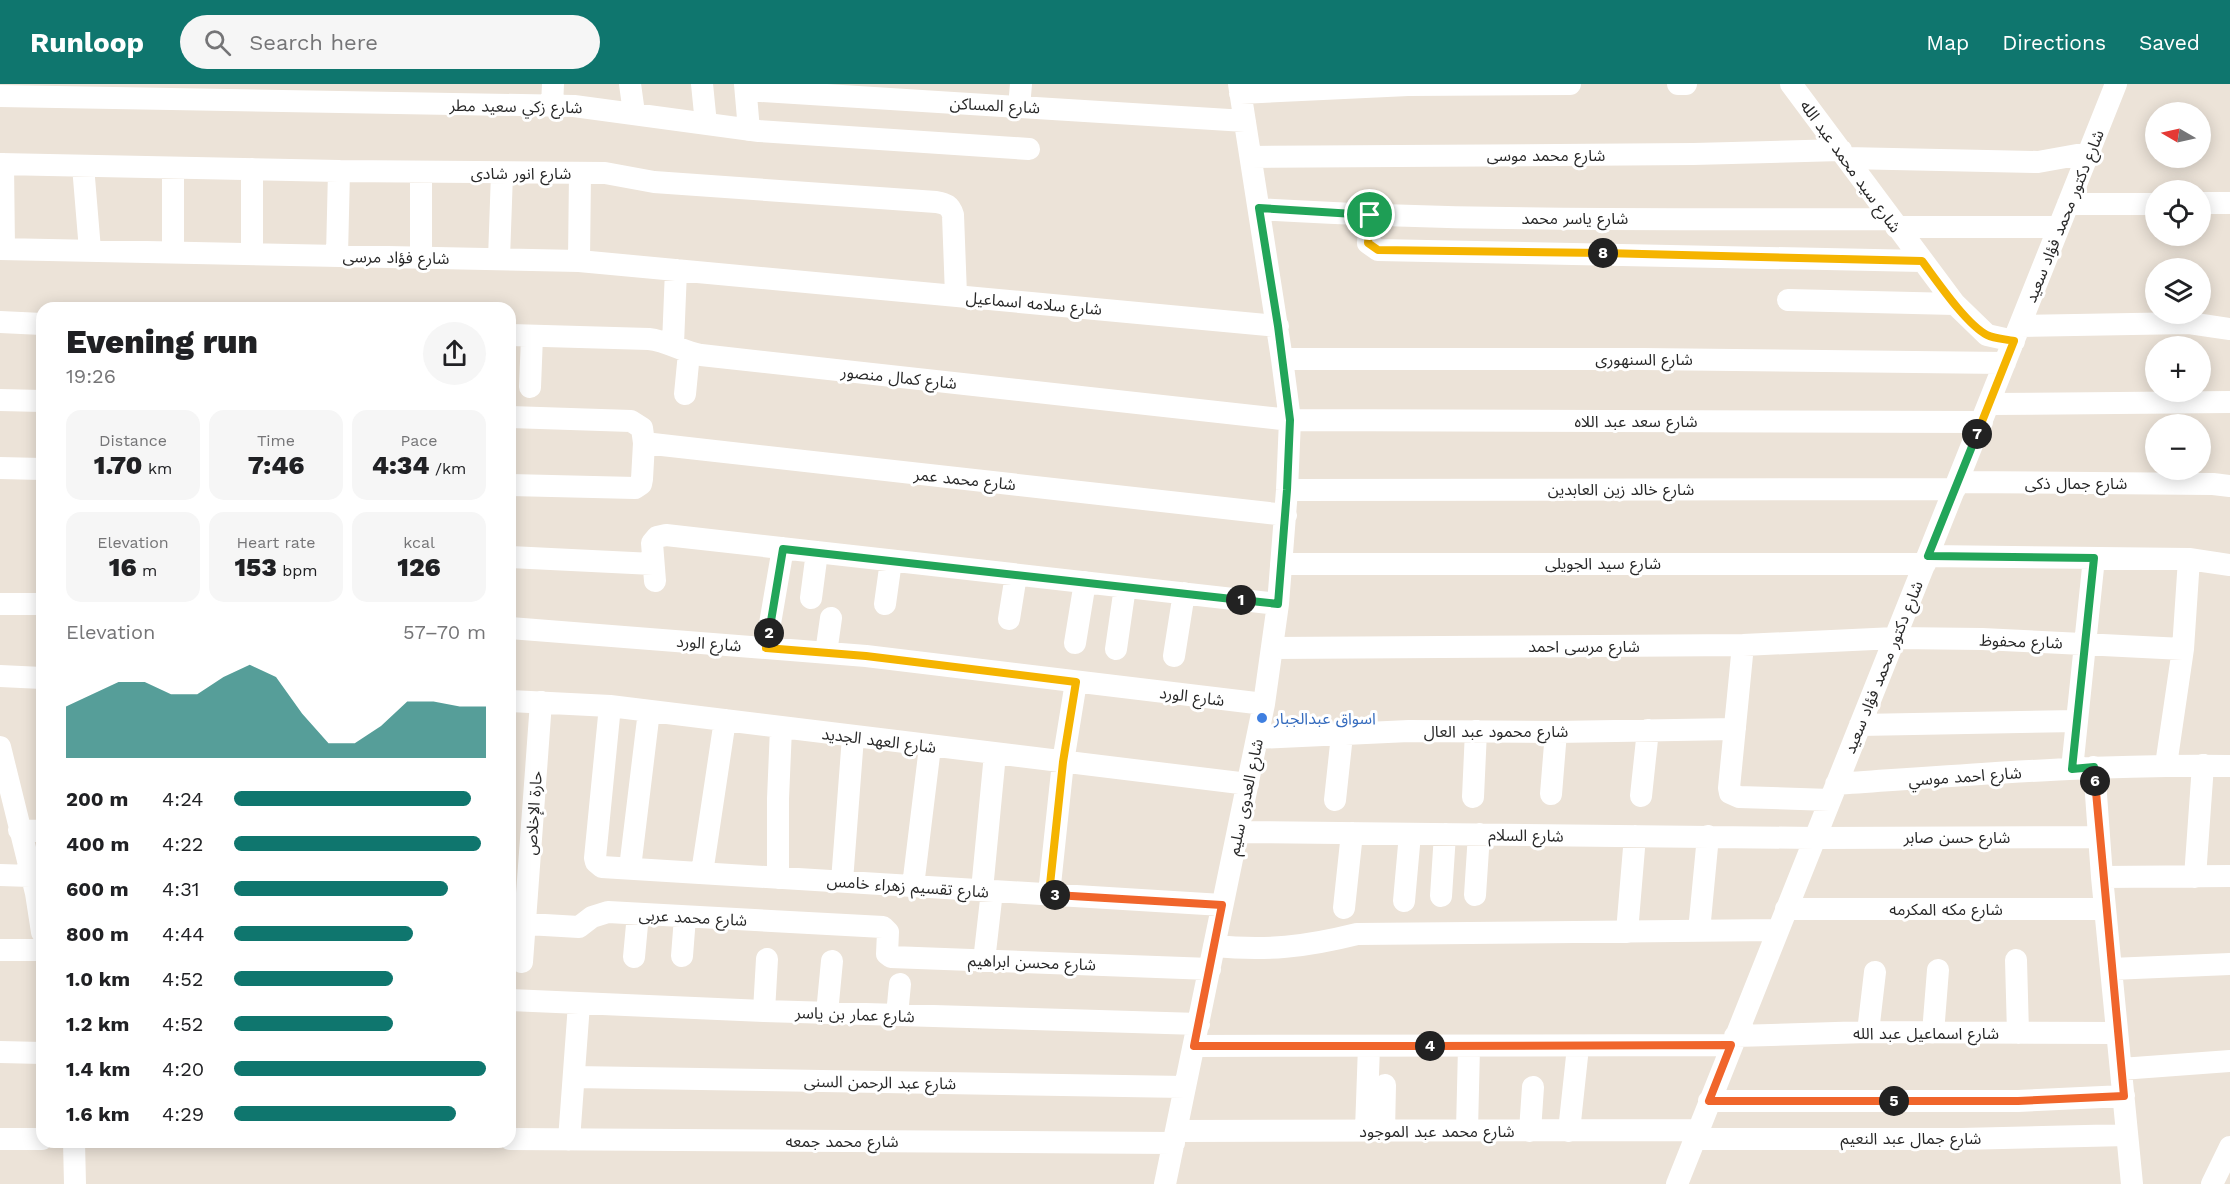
<!DOCTYPE html>
<html lang="en">
<head>
<meta charset="utf-8">
<style>
  body { margin:0; font-family:"Work Sans","Noto Sans Arabic",sans-serif; background:#f6f6f6; color:#202124; height:100vh; display:flex; flex-direction:column; font-size:22px; white-space:nowrap }
  * { box-sizing:border-box; margin:0 }
  p { font-size:20px; color:#757577 }
  .icon { flex:none; width:33px; height:33px; fill:none; stroke:currentColor; stroke-width:2; stroke-linecap:round; stroke-linejoin:round }
  .map { position:relative; flex:1; overflow:hidden }
  .panel { position:absolute; left:36px; top:218px; width:480px; height:846px; display:flex; flex-direction:column; background:#fff; border-radius:18px; box-shadow:0 3px 15px #0003 }
  .panel>* { flex:none }
  .needle { width:39px; rotate:279deg }
  .tools { position:absolute; left:2145px; top:18px; display:grid; gap:12px }
  .tools a { display:grid; place-items:center; width:66px; height:66px; border-radius:50%; background:#fff; box-shadow:0 3px 15px #0003; font-size:30px }
  .pin { position:absolute; display:grid; place-items:center; width:51px; height:51px; color:#fff; margin:-26px; border:3px solid #fff; border-radius:50%; box-shadow:0 2px 6px #0007 }
  .km { position:absolute; width:30px; height:30px; margin:-15px; border-radius:50%; background:#222; color:#fff; font-size:16px; line-height:30px; text-align:center }
  .round { display:grid; place-items:center; flex:none; width:63px; height:63px; border-radius:32px; background:#f6f6f6 }
  .summary { display:flex; align-items:center; justify-content:space-between; height:102px; padding:0 30px }
  h1 { font-size:33px; font-weight:800; line-height:45px }
  .metrics { display:grid; grid-template-columns:repeat(3,1fr); gap:9px; height:102px; padding:6px 30px }
  .metrics div { display:grid; align-content:center; border-radius:15px; background:#f6f6f6; text-align:center }
  .metrics b { font-size:26px; font-weight:800 }
  .metrics small { font-size:16px; font-weight:400 }
  .metrics p { font-size:16px }
  .chart { height:168px; padding:12px 30px }
  .chart p { display:flex; justify-content:space-between }
  .chart svg { width:100%; height:108px; margin-top:6px; fill:#0f766e; opacity:.7 }
  ul { padding:0 30px; list-style:none; font-size:20px }
  li { display:grid; grid-template-columns:96px 72px 1fr; align-items:center; height:45px }
  li i { height:15px; border-radius:8px; background:#0f766e }
  header { display:flex; align-items:center; gap:36px; box-sizing:border-box; height:84px; padding:0 30px; background:#0f766e; color:#fff }
  header strong { font-size:28px }
  nav { display:flex; gap:33px; margin-inline-start:auto; font-size:21px }
  .search { width:420px; height:54px; background:#f6f6f6; display:flex; align-items:center; gap:15px; box-sizing:border-box; padding:0 21px; border-radius:33px; color:#757577; font-size:22px }
  .map>svg:first-child { display:block }
  .lines { fill:none; stroke-linecap:round; stroke-linejoin:round }
  .minor { stroke:#fff; stroke-width:22 }
  .split-1-casing { stroke:#fff; stroke-width:12 }
  .split-2-casing { stroke:#fff; stroke-width:12 }
  .split-3-casing { stroke:#fff; stroke-width:12 }
  .split-4-casing { stroke:#fff; stroke-width:12 }
  .split-5-casing { stroke:#fff; stroke-width:12 }
  .split-6-casing { stroke:#fff; stroke-width:12 }
  .split-7-casing { stroke:#fff; stroke-width:12 }
  .split-8-casing { stroke:#fff; stroke-width:12 }
  .split-9-casing { stroke:#fff; stroke-width:12 }
  .split-1 { stroke:#22a559; stroke-width:8 }
  .split-2 { stroke:#22a559; stroke-width:8 }
  .split-3 { stroke:#f5b400; stroke-width:8 }
  .split-4 { stroke:#f0652b; stroke-width:8 }
  .split-5 { stroke:#f0652b; stroke-width:8 }
  .split-6 { stroke:#f0652b; stroke-width:8 }
  .split-7 { stroke:#22a559; stroke-width:8 }
  .split-8 { stroke:#f5b400; stroke-width:8 }
  .split-9 { stroke:#f5b400; stroke-width:8 }
  .shop-dot { fill:#3f7fe0; stroke:#fff; stroke-width:2 }
  .labels { text-anchor:middle; stroke-width:6; stroke-linejoin:round; paint-order:stroke }
  .street-label { font-size:16px; fill:#282828; stroke:#fff }
  .shop-label { font-size:16px; fill:#366cbe; stroke:#fff; text-anchor:start }
</style>
</head>
<body>
<header>
<strong>Runloop</strong>
<div class="search"><svg class="icon" aria-label="search" viewBox="0 0 24 24"><circle cx="10" cy="10" r="6"/><path d="M15 15l6 6"/></svg>Search here</div>
<nav><a>Map</a><a>Directions</a><a>Saved</a></nav>
</header>
<div class="map">
<svg width="2230" height="1100" viewBox="0 0 2230 1100">
  <rect width="100%" height="100%" fill="#ece3d8"/>
  <g class="lines">
    <path class="minor" d="M630,0L634,29
      M702,0L706,40
      M745,0L749,46
      M1678,0H1686
      M1791,0L1955,220L1987,251L2014,257
      M746,6L1245,37
      M1240,9L1408,1L1570,0
      M0,12L574,22L759,47L1029,65
      M552,22L553,0
      M1019,23L1021,0
      M1251,73L1693,70L1841,66
      M1846,74L2038,78L2088,69
      M0,80L339,87L605,89L654,98L936,118C946,120 950,121 953,131L956,211
      M3,80L4,165
      M83,82L90,166
      M173,84V167
      M421,88V173
      M2200,119H2230
      M2068,120H2156
      M1259,125C1469,138 1680,135 1890,135
      M1370,131L1368,159L1378,166L1922,177
      M1896,143H2059
      M0,165L579,177L1278,242
      M252,169V85
      M337,171L339,87
      M499,175L502,89
      M579,177L580,89
      M1788,216L1955,220
      M0,238L42,240
      M2020,242L2189,239L2230,245
      M510,251L649,255C668,257 683,268 701,271L1290,336L1982,338
      M673,260L676,186
      M1282,275H1643L2005,279
      M530,303L532,252
      M685,310L689,269
      M0,316L42,317
      M1989,320L2230,318
      M510,333L631,337L642,344L644,359L642,395L641,400L635,404L510,401
      M644,359L1286,431
      M0,384L42,385
      M1958,398L2213,400L2230,402
      M1287,406L1955,405
      M1928,472L2189,475L2230,481
      M510,473L653,480
      M1281,480H1925
      M655,497L652,459L657,453L666,451L1278,520
      M811,514L817,468
      M0,520H42
      M885,520L891,477
      M1009,535L1016,491
      M510,544L866,572L1264,620
      M1075,559L1085,498
      M1743,561L1729,704L1730,709L1739,713L1830,716
      M766,563L783,464
      M1272,564L1743,561L1895,554L1982,555L2183,565
      M1116,565L1125,503
      M826,569L831,534
      M1174,572L1184,509
      M0,592L42,594
      M510,617L610,622L1248,700
      M610,622L595,774L596,778L602,783L1222,821
      M1860,641L2077,637
      M1257,654L1409,647L1556,648L1735,645
      M0,663L36,809L42,848
      M2166,681L2183,565L2189,475
      M2094,683L2102,793L2132,1100
      M2072,685L2094,474
      M1836,700C1967,691 2098,680 2230,682
      M1551,710L1556,648
      M1641,712L1648,646
      M1473,713L1476,647
      M1335,716L1342,651
      M19,746L42,747
      M1238,748L1815,754L2098,753
      M630,784L649,627
      M702,789L725,636
      M0,791L31,792
      M2102,793L2230,792
      M2195,793L2203,681
      M778,794V715L781,644
      M842,797L853,653
      M913,802L930,663
      M982,806L995,670
      M1049,810L1063,678L1076,598
      M1475,811L1479,750
      M1441,812L1445,750
      M1404,817L1410,750
      M1344,824L1352,749
      M1786,825H2105
      M510,839L579,843L592,833L608,828L883,843L888,848L887,870L891,873L1210,885
      M1699,847L1708,752
      M1627,848L1635,752
      M1214,862C1267,867 1305,863 1357,850L1777,846
      M0,866H42
      M682,872L685,833
      M634,873L638,830
      M2016,876L2018,949
      M984,877L992,807
      M522,878L541,618
      M2111,885L2230,880
      M510,916L764,927L1199,940
      M764,927L767,875
      M827,929L832,877
      M897,931L900,900
      M1868,948L1875,888
      M1933,949L1938,886
      M1735,952L1868,948L2117,949
      M1194,962L1731,961
      M0,968L42,969
      M2121,985L2230,977
      M574,993L1185,1003
      M1709,1017H2018L2124,1012
      M1366,1046L1369,962
      M1467,1046L1469,963
      M1176,1047L1698,1046
      M1384,1047L1385,1001
      M1530,1047L1533,1003
      M1569,1047L1578,963
      M0,1055H42
      M510,1055L1174,1059
      M1695,1055H1961L2127,1051
      M569,1056L579,920
      M74,1058L75,1100
      M1165,1100L1264,620L1278,520L1287,406L1290,336L1282,275L1239,0
      M1677,1100L2116,0
      M2212,1100L2230,1063"/>
  </g>
  <g class="lines">
    <defs>
      <path id="split-1" d="M1241,516L1278,520L1287,406L1290,336L1278,242L1259,124L1370,131"/>
      <path id="split-2" d="M769,549L783,465L1241,516"/>
      <path id="split-3" d="M769,549L766,564L866,572L1076,598L1063,678L1049,810L1055,811"/>
      <path id="split-4" d="M1055,811L1222,821L1194,962H1430"/>
      <path id="split-5" d="M1430,962L1731,961L1709,1017H1894"/>
      <path id="split-6" d="M1894,1017H2018L2124,1012L2095,697"/>
      <path id="split-7" d="M1977,350L1928,472L2094,474L2072,685L2094,683L2095,697"/>
      <path id="split-8" d="M1603,169L1922,177C1937,197 1966,240 1987,251C1995,255 2006,255 2014,257L1977,350"/>
      <path id="split-9" d="M1370,131L1368,159L1378,166L1603,169"/>
    </defs>
    <use href="#split-1" class="split-1-casing"/>
    <use href="#split-2" class="split-2-casing"/>
    <use href="#split-3" class="split-3-casing"/>
    <use href="#split-4" class="split-4-casing"/>
    <use href="#split-5" class="split-5-casing"/>
    <use href="#split-6" class="split-6-casing"/>
    <use href="#split-7" class="split-7-casing"/>
    <use href="#split-8" class="split-8-casing"/>
    <use href="#split-9" class="split-9-casing"/>
    <use href="#split-1" class="split-1"/>
    <use href="#split-2" class="split-2"/>
    <use href="#split-3" class="split-3"/>
    <use href="#split-4" class="split-4"/>
    <use href="#split-5" class="split-5"/>
    <use href="#split-6" class="split-6"/>
    <use href="#split-7" class="split-7"/>
    <use href="#split-8" class="split-8"/>
    <use href="#split-9" class="split-9"/>
  </g>
  <circle class="shop-dot" cx="1262" cy="634" r="6"/>
  <g class="labels">
    <g class="street-label">
      <text transform="translate(995 21) rotate(3)" y="6">شارع المساكن</text>
      <text transform="translate(516 22) rotate(1)" y="6">شارع زكي سعيد مطر</text>
      <text x="1546" y="77">شارع محمد موسى</text>
      <text transform="translate(1851 82) rotate(54)" y="6">شارع سيد محمد عبد الله</text>
      <text x="521" y="95">شارع انور شادى</text>
      <text transform="translate(2064 132) rotate(-68)" y="6">شارع دكتور محمد فؤاد سعيد</text>
      <text x="1575" y="140">شارع ياسر محمد</text>
      <text transform="translate(396 173) rotate(1)" y="6">شارع فؤاد مرسى</text>
      <text transform="translate(1034 219) rotate(5)" y="6">شارع سلامه اسماعيل</text>
      <text x="1644" y="281">شارع السنهورى</text>
      <text transform="translate(899 293) rotate(6)" y="6">شارع كمال منصور</text>
      <text x="1636" y="343">شارع سعد عبد اللاه</text>
      <text transform="translate(965 395) rotate(6)" y="6">شارع محمد عمر</text>
      <text x="2076" y="405">شارع جمال ذكى</text>
      <text x="1621" y="411">شارع خالد زين العابدين</text>
      <text x="1603" y="485">شارع سيد الجويلى</text>
      <text transform="translate(2021 557) rotate(2)" y="6">شارع محفوظ</text>
      <text transform="translate(709 559) rotate(4)" y="6">شارع الورد</text>
      <text x="1584" y="568">شارع مرسى احمد</text>
      <text transform="translate(1883 583) rotate(-68)" y="6">شارع دكتور محمد فؤاد سعيد</text>
      <text transform="translate(1192 612) rotate(7)" y="6">شارع الورد</text>
      <text x="1496" y="653">شارع محمود عبد العال</text>
      <text transform="translate(879 656) rotate(7)" y="6">شارع العهد الجديد</text>
      <text transform="translate(1965 692) rotate(-4)" y="6">شارع احمد موسي</text>
      <text transform="translate(1245 713) rotate(-78)" y="6">شارع العدوى سليم</text>
      <text transform="translate(533 729) rotate(-86)" y="6">حارة الإخلاص</text>
      <text transform="translate(1526 751) rotate(1)" y="6">شارع السلام</text>
      <text x="1957" y="759">شارع حسن صابر</text>
      <text transform="translate(908 802) rotate(4)" y="6">شارع تقسيم زهراء خامس</text>
      <text x="1946" y="831">شارع مكه المكرمه</text>
      <text transform="translate(693 833) rotate(3)" y="6">شارع محمد عربى</text>
      <text transform="translate(1032 878) rotate(2)" y="6">شارع محسن ابراهيم</text>
      <text transform="translate(855 930) rotate(2)" y="6">شارع عمار بن ياسر</text>
      <text x="1926" y="955">شارع اسماعيل عبد الله</text>
      <text transform="translate(880 998) rotate(1)" y="6">شارع عبد الرحمن السنى</text>
      <text x="1437" y="1053">شارع محمد عبد الموجود</text>
      <text x="1911" y="1060">شارع جمال عبد النعيم</text>
      <text x="842" y="1063">شارع محمد جمعه</text>
    </g>
    <g class="shop-label">
      <text x="1274" y="640">اسواق عبدالجبار</text>
    </g>
  </g>
</svg>
<div class="tools">
<a><svg class="needle" viewBox="-14 -14 28 28"><path d="M0-13l5 13h-10z" fill="#e53935"/><path d="M0 13l5-13h-10z" fill="#757577"/></svg></a>
<a><svg class="icon" aria-label="locate" viewBox="0 0 24 24"><circle cx="12" cy="12" r="6"/><path d="M12 2v4M12 18v4M2 12h4M18 12h4"/></svg></a>
<a><svg class="icon" aria-label="layers" viewBox="0 0 24 24"><path d="M12 4l9 5-9 5-9-5zM3 14l9 5 9-5"/></svg></a>
<a>+</a>
<a>−</a>
</div>
<div class="pin" style="left:1370px;top:131px;background:#1e9e55"><svg class="icon" aria-label="arrive" viewBox="0 0 24 24"><path d="M6 21V4h12l-3 4 3 4H6"/></svg></div>
<b class="km" style="left:1241px;top:516px">1</b>
<b class="km" style="left:769px;top:549px">2</b>
<b class="km" style="left:1055px;top:811px">3</b>
<b class="km" style="left:1430px;top:962px">4</b>
<b class="km" style="left:1894px;top:1017px">5</b>
<b class="km" style="left:2095px;top:697px">6</b>
<b class="km" style="left:1977px;top:350px">7</b>
<b class="km" style="left:1603px;top:169px">8</b>
<section class="panel">
<div class="summary"><div><h1>Evening run</h1><p>19:26</p></div><a class="round"><svg class="icon" aria-label="share" viewBox="0 0 24 24"><path d="M12 15V3M7 8l5-5 5 5M5 13v7h14v-7"/></svg></a></div>
<div class="metrics">
<div><p>Distance</p><b>1.70<small> km</small></b></div>
<div><p>Time</p><b>7:46</b></div>
<div><p>Pace</p><b>4:34<small> /km</small></b></div>
</div>
<div class="metrics">
<div><p>Elevation</p><b>16<small> m</small></b></div>
<div><p>Heart rate</p><b>153<small> bpm</small></b></div>
<div><p>kcal</p><b>126</b></div>
</div>
<div class="chart"><p><span>Elevation</span>57–70 m</p>
<svg viewBox="0 0 160 44" preserveAspectRatio="none"><path d="M0 44V23L10 18L20 13L30 13L40 18L50 18L60 11L70 6L80 11L90 26L100 38L110 38L120 31L130 21L140 21L150 23L160 23V44z"/></svg>
</div>
<ul>
<li><b>200 m</b>4:24<i style="width:94%"></i></li>
<li><b>400 m</b>4:22<i style="width:98%"></i></li>
<li><b>600 m</b>4:31<i style="width:85%"></i></li>
<li><b>800 m</b>4:44<i style="width:71%"></i></li>
<li><b>1.0 km</b>4:52<i style="width:63%"></i></li>
<li><b>1.2 km</b>4:52<i style="width:63%"></i></li>
<li><b>1.4 km</b>4:20<i style="width:100%"></i></li>
<li><b>1.6 km</b>4:29<i style="width:88%"></i></li>
</ul>
</section>
</div>
</body>
</html>
